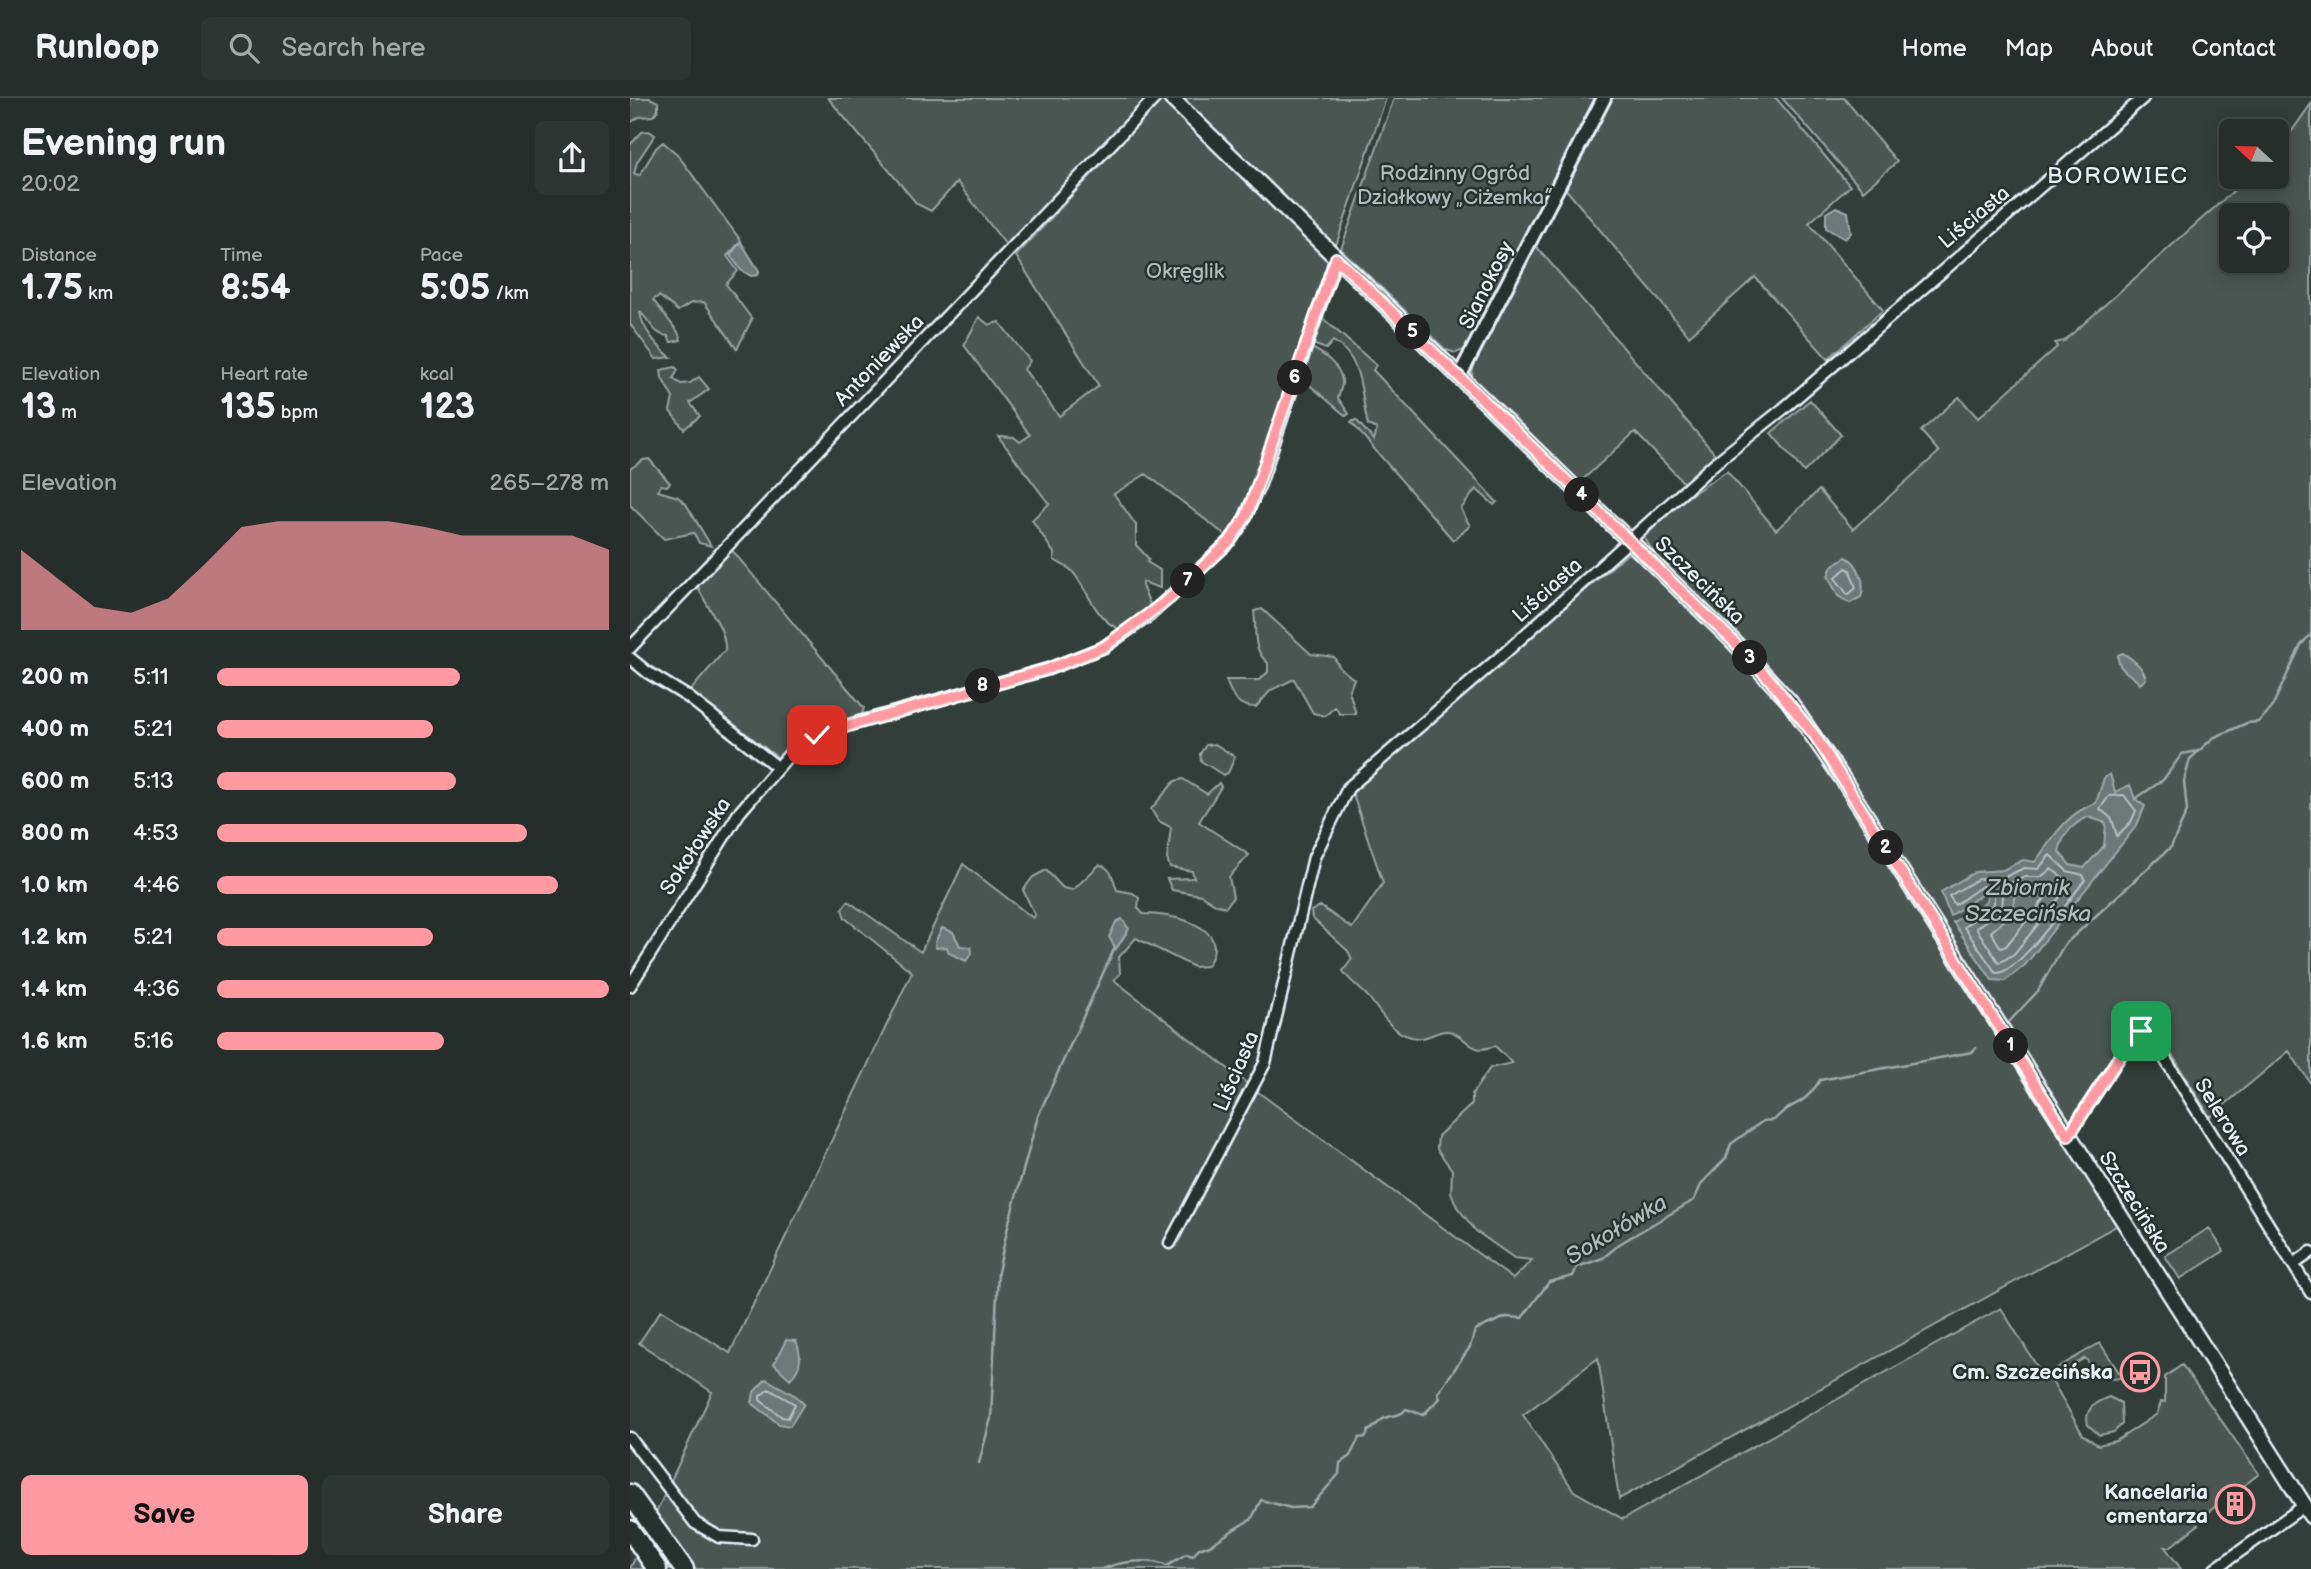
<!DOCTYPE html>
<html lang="en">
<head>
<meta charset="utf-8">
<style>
  body { margin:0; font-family:"Balsamiq Sans",sans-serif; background:#2e3633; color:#f1f3f6; height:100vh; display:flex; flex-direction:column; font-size:26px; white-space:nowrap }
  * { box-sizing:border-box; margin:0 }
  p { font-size:23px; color:#a4a8a9 }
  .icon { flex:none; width:38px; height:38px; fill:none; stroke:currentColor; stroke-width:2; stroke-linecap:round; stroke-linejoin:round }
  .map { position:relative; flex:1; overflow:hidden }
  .side { display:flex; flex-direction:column; background:#262e2b; width:630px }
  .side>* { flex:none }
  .needle { width:46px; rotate:292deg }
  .fabs { position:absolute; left:1589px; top:21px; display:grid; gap:14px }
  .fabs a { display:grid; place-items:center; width:70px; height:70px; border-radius:10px; background:#262e2b; box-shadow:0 4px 18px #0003,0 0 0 2px #424a47; font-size:35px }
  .pin { position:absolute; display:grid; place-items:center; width:60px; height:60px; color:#fff; margin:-30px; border-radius:14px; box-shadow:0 4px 10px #0006 }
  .km { position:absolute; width:35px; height:35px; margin:-18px; border-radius:50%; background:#222; color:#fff; font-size:19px; line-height:35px; text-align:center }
  .round { display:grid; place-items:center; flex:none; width:74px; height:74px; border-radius:10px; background:#2e3633 }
  .head { display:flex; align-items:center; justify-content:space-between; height:119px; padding:0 21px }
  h1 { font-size:38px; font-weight:700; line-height:52px }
  .figures { display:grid; grid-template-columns:repeat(3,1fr); gap:10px; height:119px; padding:7px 21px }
  .figures div { display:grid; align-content:center }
  .figures b { font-size:35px; font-weight:700 }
  .figures small { font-size:19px; font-weight:400 }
  .figures p { font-size:19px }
  .chart { height:196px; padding:14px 21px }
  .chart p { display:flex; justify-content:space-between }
  .chart svg { width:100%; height:126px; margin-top:7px; fill:#ff9aa2; opacity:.7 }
  .action { display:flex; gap:14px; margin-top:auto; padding:14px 21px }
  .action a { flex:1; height:80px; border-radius:10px; background:#ff9aa2; color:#111; font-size:28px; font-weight:700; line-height:80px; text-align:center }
  .action a+a { background:#2e3633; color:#f1f3f6 }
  ul { padding:0 21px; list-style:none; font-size:23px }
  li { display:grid; grid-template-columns:112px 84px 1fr; align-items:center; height:52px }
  li i { height:18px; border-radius:9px; background:#ff9aa2 }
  header { display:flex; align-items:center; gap:42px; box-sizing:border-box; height:98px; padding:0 35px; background:#262e2b; border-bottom:2px solid #424a47 }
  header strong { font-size:33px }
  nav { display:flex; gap:38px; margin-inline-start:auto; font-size:24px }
  .search { width:490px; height:63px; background:#2e3633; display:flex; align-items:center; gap:18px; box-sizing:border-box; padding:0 24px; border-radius:10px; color:#a4a8a9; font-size:26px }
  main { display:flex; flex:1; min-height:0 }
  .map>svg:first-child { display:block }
  .green { fill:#495651; stroke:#98a4a4; stroke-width:2; fill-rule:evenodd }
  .water { fill:#6d7978; stroke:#9ea9ab; stroke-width:2; fill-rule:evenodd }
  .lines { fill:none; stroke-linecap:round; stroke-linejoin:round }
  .shore { stroke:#b7c1c5; stroke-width:2 }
  .stream { stroke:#9ea9ab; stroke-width:2.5 }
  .minor-casing { stroke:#e8f1f8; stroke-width:15 }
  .tertiary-casing { stroke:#e8f1f8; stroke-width:18 }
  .secondary-casing { stroke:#e8f1f8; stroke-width:19 }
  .motorway-casing { stroke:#e8f1f8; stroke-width:23 }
  .minor { stroke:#26332d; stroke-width:10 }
  .tertiary { stroke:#26332d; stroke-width:12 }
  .secondary { stroke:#26332d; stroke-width:14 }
  .motorway { stroke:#26332d; stroke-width:18 }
  .route-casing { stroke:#fff; stroke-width:14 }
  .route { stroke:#ff9aa2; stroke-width:9 }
  .labels { text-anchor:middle; stroke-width:5; stroke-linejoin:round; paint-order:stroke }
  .park-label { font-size:21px; fill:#b0bbbe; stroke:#26332d }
  .street-label { font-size:21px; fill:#e8f1f8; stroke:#26332d }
  .poi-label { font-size:21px; font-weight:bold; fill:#e8f1f8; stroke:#26332d; text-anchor:end }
  .neighbourhood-label { font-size:23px; letter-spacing:2px; fill:#e8f1f8; stroke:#26332d }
  .water-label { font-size:23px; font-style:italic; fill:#b1bbbe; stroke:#26332d }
</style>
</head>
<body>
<header>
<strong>Runloop</strong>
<div class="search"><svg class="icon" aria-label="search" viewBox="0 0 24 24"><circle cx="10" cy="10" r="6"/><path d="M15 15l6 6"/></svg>Search here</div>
<nav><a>Home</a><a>Map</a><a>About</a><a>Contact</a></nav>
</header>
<main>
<section class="side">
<div class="head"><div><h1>Evening run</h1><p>20:02</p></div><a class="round"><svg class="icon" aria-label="share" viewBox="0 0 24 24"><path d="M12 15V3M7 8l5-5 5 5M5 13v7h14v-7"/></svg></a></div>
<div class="figures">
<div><p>Distance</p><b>1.75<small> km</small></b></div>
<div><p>Time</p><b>8:54</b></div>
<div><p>Pace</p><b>5:05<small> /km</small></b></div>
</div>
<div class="figures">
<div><p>Elevation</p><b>13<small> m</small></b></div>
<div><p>Heart rate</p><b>135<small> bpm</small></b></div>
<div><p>kcal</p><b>123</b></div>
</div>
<div class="chart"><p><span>Elevation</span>265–278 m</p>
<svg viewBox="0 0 160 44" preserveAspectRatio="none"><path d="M0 44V16L10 26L20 36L30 38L40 33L50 21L60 8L70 6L80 6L90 6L100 6L110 8L120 11L130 11L140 11L150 11L160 16V44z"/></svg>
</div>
<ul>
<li><b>200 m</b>5:11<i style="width:62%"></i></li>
<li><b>400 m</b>5:21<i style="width:55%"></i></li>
<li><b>600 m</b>5:13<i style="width:61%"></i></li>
<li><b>800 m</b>4:53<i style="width:79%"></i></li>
<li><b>1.0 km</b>4:46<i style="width:87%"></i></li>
<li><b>1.2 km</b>5:21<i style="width:55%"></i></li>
<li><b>1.4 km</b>4:36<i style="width:100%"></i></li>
<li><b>1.6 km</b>5:16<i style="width:58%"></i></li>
</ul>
<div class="action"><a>Save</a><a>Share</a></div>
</section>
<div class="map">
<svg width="1681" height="1471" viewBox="0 0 1681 1471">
  <rect width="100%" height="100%" fill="#323e39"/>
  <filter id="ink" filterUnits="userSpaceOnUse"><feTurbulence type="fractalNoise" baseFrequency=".0143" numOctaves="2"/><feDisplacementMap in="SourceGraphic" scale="14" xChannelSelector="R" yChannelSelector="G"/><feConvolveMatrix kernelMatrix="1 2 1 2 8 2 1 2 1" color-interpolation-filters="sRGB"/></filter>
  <g filter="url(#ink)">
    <path class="green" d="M0,0H20L28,4V12L23,18L9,19L0,25Z
      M198,0H756L631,368L612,416L598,439L516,376L484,396L506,427V447L519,461L517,464L530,472V490L513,484L512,488L520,506L515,517L491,532C464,521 460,494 442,473C439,469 430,466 424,462V455L402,422L419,406L368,338L384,339L390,344L400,337L334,247L349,219L359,227L369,224L400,263L394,271L429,318L469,288L386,158L502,33L494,25L376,147L327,84L301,113L287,106Z
      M764,0H965L836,251L826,255L816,252L711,151Z
      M980,0H1146L1220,88L1179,125L1253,212L1198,261L1125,179L1059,238L934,89Z
      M1152,0H1214L1267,64L1233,93Z
      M1681,6V986L1659,953L1580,1019L1521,922L1503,931L1434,1039L1490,1126L989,1401L968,1260L893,1317L944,1393L993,1421L1371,1210L1413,1278L1470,1245L1490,1276L1498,1272C1484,1292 1466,1274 1455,1260L1421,1281L1453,1337L1468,1347L1486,1343L1527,1316L1531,1304H1535V1279L1552,1267L1629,1376L1566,1423L1568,1427L1540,1449H1535L1551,1471H0L82,1294L9,1245L31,1212L100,1255L282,874L215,820L212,811L218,803L291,854L333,766L403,820L405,817L393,792L403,779L416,772L433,790L443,792L469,767C482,769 483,781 487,792L503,795L509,800L508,810L513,816C540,816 605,827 577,868L564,869L506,840L489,859L490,876L484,882L632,997L883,1181L902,1162L884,1160L846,1133L827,1109L821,1094L822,1072L807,1051L808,1038L842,1006V996L860,970L882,965L865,948C840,957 841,942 822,934C810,930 801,940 790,940C766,941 752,917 740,901C732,891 720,884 713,873L722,861L718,853L682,820L681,813L690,808L722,830L753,785L721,691L1002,452L1105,536L1028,462L1014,439L1056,400L1097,373L1146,432L1189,392L1223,431L1309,354L1291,333L1329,299L1348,320L1427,249L1425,245L1434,243L1619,79H1647V54ZM1601,117H1647V163H1601Z
      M19,33L25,37L7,64L4,76L10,77L26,50L33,44L47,56L111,143L97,158L108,173L96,186L122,221L107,251L74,204L61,205L48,213L29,198L23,202L48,234L51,242L41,244L38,238C23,237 19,221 10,214C12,230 28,250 41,259L26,261L0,226V47L12,34Z
      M905,147L1085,356L1055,386L1005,334L948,386L845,287L842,277L844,265Z
      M690,218L746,267L743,272L867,404L864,407L846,391L831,411L840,428L823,442L721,324L726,322L744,342L747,331L738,327C730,296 734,261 703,243L696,251L680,245Z
      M679,249C692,254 710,268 712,282C713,287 709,296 708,300L719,316L716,318L676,284H669Z
      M45,269L48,272L43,281L51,286L60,285L69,279L79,291L60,305L70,318L54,331L40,313L43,300L32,280L31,272Z
      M1180,302L1211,337L1174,374L1141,335Z
      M19,361L40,385L37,388L31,387L28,393L48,399L56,406L81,448L69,445L64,435L34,441L0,407V371L13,362Z
      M101,451L234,610L232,616L181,633L147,659L60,593L95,552C96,526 73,508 67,485Z
      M632,511L681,556L704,559L710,570L724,581L719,593L726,616H710L705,609L695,618L683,615L664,581L641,592L626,609C606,609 602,598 596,582H629L638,574V565C621,550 627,534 624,513Z
      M585,646L605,659L598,675L593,677L571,663L570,656L576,647Z
      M553,681L577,696L589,685L591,689L569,724L619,757L599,779L603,799L596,809L587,807L571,797L542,792L537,781L564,780L562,773L540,769L537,761L541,729L528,723L521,711L545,683Z
      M1579,1130L1594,1153L1550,1181L1535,1158Z
      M1479,1299L1491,1305L1492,1326L1484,1334L1469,1337L1458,1327C1454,1311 1465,1304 1479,1299Z"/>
    <path class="water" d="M1206,109L1218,114L1221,135L1215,141L1196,130V115Z
      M111,144L129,173L128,177L121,178L111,172L100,157Z
      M1216,459C1229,465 1236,486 1231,499L1220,505L1208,498L1198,478L1202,468Z
      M1493,555C1503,562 1513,568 1516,581L1510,586C1501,575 1487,573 1488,557Z
      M1480,676L1485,694L1500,687L1505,701L1515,708L1507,727L1395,867L1375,883L1362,882L1323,824L1355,805L1358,797L1354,795L1320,818L1311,794L1345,774L1373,772L1393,762L1405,764C1424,739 1435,716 1466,705L1474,680ZM1458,719L1476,725L1474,748L1454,770L1440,767L1429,754C1432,737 1442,726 1458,719Z
      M492,821L499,831L486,851L479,839L486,824Z
      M312,830L323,834L330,848L341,849L342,855L336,863L319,855L317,849L306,850L305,844Z
      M156,1242L166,1243C172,1258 172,1270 160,1281L144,1266Z
      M136,1281L166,1298L174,1306L160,1328L149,1326L122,1305L124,1294Z"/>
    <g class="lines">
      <path class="shore" d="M1216,470L1220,472L1226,490L1218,497L1205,480Z
        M1494,697L1506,713L1501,724L1487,738L1482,721L1470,711L1479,698Z
        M1420,757L1437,773L1453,777L1455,782C1440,800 1388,877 1366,875L1334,829L1364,806V793L1352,788L1325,807L1319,798L1348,781L1375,779L1394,770L1408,771Z
        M1421,771L1438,783L1439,788L1384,856L1369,865L1346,830L1372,810L1374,788L1395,779H1411Z
        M1418,787L1421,793L1376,848L1371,850L1361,834L1381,816L1386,795L1396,790Z
        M139,1291L165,1306L158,1320L152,1319L130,1302V1298Z"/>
      <path class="stream" d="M1505,701L1533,682L1552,656L1568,653
        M1377,926L1408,893L1434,847L1541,749L1557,713L1554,683L1560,661L1583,640L1617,625L1628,624L1641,611L1671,547L1681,536
        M349,1365L361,1320L368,1174L379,1124L408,1018L485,849
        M473,1471C490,1463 521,1460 537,1468L556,1456L563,1458L569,1450C581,1451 606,1427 621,1422L631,1402L661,1410L680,1409L709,1376L710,1365L720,1358L729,1340L736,1339L738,1333C745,1330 748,1323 755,1320C764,1316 770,1319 776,1311L793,1317L810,1300L808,1295L840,1249L845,1232L876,1219L892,1220L919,1184L943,1178L947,1169L973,1160L991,1145L1064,1102L1072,1085L1096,1060L1101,1046L1133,1023L1144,1022C1162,1002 1172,1011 1190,982L1342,954L1346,950"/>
      <defs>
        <path id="minor" d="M0,550L525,0
          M0,560L17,574L58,599L146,668
          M0,888L109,715L164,651L201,632L418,571L474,549L520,517L600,443L612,426L630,386L706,160
          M1438,1038L1503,938L1511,933L1520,937L1681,1195
          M540,1145L635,965L684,759L718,690L877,553L1084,366L1153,311L1513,0
          M1664,1166L1681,1154
          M0,1340L65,1425L89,1439L122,1441
          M1585,1471L1674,1408"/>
        <path id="tertiary" d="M829,279L974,0"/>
        <path id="secondary" d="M541,0L1102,542L1159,603L1212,680L1681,1418"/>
        <path id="motorway" d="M0,1396L54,1471
          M0,1432L27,1471"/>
      </defs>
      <use href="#minor" class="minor-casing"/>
      <use href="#tertiary" class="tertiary-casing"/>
      <use href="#secondary" class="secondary-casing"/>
      <use href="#motorway" class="motorway-casing"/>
      <use href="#minor" class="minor"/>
      <use href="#tertiary" class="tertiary"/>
      <use href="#secondary" class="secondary"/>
      <use href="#motorway" class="motorway"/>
    </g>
  </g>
  <g class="lines" filter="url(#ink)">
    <defs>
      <path id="route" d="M187,637L418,571L474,549L540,500L600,443L617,417L706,160L1102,542L1140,582L1185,638L1438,1038L1503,938L1511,933"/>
    </defs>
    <use href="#route" class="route-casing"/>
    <use href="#route" class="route"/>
  </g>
  <defs>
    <symbol id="bus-ring" viewBox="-11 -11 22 22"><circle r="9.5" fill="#26332d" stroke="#ff9aa2" stroke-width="1.5"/><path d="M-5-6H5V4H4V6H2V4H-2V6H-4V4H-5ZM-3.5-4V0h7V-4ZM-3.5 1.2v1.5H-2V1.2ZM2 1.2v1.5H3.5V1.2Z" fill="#ff9aa2"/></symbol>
    <symbol id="building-ring" viewBox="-11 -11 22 22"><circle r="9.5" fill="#26332d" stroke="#ff9aa2" stroke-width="1.5"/><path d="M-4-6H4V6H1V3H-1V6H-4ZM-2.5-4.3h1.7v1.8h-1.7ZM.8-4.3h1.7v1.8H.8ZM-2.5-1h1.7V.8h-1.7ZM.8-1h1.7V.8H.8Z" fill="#ff9aa2"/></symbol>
  </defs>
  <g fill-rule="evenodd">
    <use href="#bus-ring" x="1488" y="1252" width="44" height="44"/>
    <use href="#building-ring" x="1583" y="1384" width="44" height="44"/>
  </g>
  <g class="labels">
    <g class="park-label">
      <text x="825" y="82">Rodzinny Ogród<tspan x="825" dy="24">Działkowy „Ciżemka”</tspan></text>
      <text x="555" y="180">Okręglik</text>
    </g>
    <g class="street-label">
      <text transform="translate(1344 119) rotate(-40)" y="7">Liściasta</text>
      <text transform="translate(856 187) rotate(-63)" y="7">Sianokosy</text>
      <text transform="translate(249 262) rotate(-46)" y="7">Antoniewska</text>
      <text transform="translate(1070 482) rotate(44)" y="7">Szczecińska</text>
      <text transform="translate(917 492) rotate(-42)" y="7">Liściasta</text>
      <text transform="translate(65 748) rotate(-57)" y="7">Sokołowska</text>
      <text transform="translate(606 973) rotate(-67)" y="7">Liściasta</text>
      <text transform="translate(1593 1019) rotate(58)" y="7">Selerowa</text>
      <text transform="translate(1505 1104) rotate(58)" y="7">Szczecińska</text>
    </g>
    <g class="poi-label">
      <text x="1483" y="1281">Cm. Szczecińska</text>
      <text x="1578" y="1401">Kancelaria<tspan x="1578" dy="24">cmentarza</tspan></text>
    </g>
    <g class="neighbourhood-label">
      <text x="1488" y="85">BOROWIEC</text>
    </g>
    <g class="water-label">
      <text x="1398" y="797">Zbiornik<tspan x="1398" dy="26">Szczecińska</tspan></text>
      <text transform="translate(986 1131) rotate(-31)" y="8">Sokołówka</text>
    </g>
  </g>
</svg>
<div class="fabs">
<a><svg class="needle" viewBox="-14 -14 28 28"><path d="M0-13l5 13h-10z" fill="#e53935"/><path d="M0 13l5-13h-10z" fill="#a4a8a9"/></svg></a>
<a><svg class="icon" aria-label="locate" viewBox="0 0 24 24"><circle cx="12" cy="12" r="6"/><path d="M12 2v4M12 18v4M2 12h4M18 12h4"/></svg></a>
</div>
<div class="pin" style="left:1511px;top:933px;background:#1e9e55"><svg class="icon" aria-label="arrive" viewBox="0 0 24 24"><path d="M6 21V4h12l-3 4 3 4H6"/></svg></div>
<div class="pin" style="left:187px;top:637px;background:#d93025"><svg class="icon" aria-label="check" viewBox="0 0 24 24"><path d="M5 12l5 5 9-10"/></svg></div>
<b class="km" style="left:1381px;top:948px">1</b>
<b class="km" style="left:1256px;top:750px">2</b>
<b class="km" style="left:1120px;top:560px">3</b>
<b class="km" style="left:952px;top:397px">4</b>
<b class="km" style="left:783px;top:234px">5</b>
<b class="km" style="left:665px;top:280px">6</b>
<b class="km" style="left:558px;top:483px">7</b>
<b class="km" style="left:353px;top:588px">8</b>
</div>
</main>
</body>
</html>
